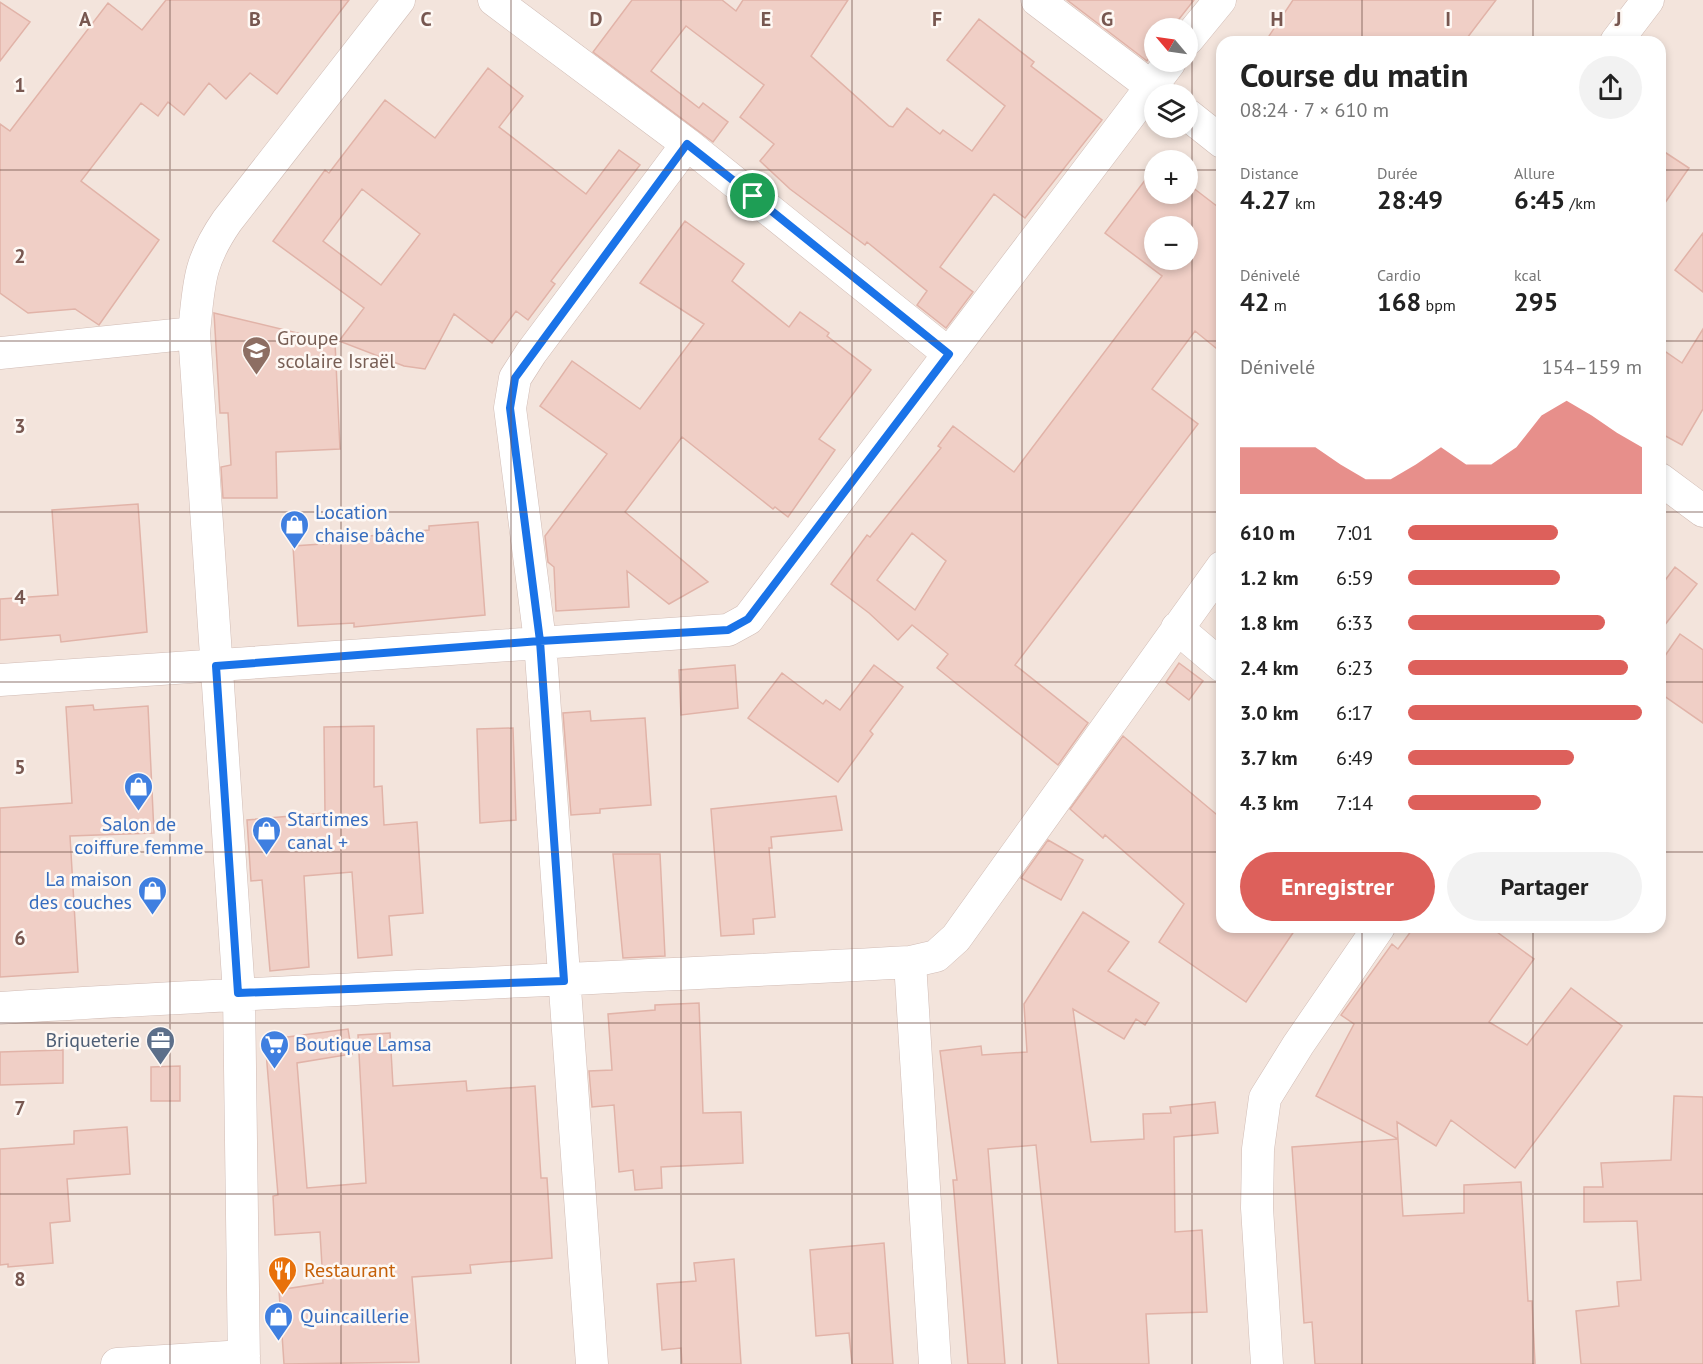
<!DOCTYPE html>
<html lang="fr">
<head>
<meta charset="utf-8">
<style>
  body { margin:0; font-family:"PT Sans",sans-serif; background:#f2f2f2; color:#222; height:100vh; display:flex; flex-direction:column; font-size:22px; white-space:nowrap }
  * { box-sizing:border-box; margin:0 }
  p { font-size:20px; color:#767676 }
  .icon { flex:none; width:33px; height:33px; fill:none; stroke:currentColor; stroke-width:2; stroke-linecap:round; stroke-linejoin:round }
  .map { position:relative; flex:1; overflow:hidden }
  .panel { position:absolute; left:1216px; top:36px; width:450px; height:897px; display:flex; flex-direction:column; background:#fff; border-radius:18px; box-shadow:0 3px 9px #0003 }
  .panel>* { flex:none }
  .needle { width:39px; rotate:299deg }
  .buttons { position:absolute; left:1144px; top:18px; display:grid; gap:12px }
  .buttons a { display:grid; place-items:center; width:54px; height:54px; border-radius:50%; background:#fff; box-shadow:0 3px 9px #0003; font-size:30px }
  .pin { position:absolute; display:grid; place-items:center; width:51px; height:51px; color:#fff; margin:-26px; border:3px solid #fff; border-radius:50%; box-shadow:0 2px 6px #0007 }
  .round { display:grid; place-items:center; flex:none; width:63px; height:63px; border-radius:32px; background:#f2f2f2 }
  .head { display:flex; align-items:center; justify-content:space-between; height:102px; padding:0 24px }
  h1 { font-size:33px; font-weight:700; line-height:45px }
  .stats { display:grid; grid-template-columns:repeat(3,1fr); gap:9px; height:102px; padding:6px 24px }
  .stats div { display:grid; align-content:center }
  .stats b { font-size:26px; font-weight:700 }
  .stats small { font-size:16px; font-weight:400 }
  .stats p { font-size:16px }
  .chart { height:168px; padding:12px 24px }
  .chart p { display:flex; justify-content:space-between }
  .chart svg { width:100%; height:108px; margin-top:6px; fill:#dd605b; opacity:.7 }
  .primary-button { display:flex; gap:12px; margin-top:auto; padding:12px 24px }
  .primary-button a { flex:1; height:69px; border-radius:36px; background:#dd605b; color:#fff; font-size:24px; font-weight:700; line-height:69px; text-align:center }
  .primary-button a+a { background:#f2f2f2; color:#222 }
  ul { padding:0 24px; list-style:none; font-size:20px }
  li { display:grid; grid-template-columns:96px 72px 1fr; align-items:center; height:45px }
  li i { height:15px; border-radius:8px; background:#dd605b }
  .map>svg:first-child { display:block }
  .residential { fill:#f3e4dc; fill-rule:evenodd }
  .building { fill:#f0cfc6; stroke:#e1b3a8; stroke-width:1.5; fill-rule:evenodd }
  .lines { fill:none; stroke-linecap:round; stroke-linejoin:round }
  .minor-casing { stroke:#d1bcb5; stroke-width:33 }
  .minor { stroke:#fff; stroke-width:32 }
  .route-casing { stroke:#fff; stroke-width:12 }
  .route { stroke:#1a73e8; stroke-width:8 }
  .grid { fill:none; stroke:#775750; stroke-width:1.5; stroke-opacity:0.55 }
  .labels { text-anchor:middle; stroke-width:5; stroke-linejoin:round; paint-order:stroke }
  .education-label { font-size:20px; fill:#785e54; stroke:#fef8f4; text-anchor:start }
  .shop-label { font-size:20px; fill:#366cbe; stroke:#fef8f4; text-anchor:start }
  .service-label { font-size:20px; fill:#4e5e75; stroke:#fef8f4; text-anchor:end }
  .food-label { font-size:20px; fill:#c56008; stroke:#fef8f4; text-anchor:start }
  .grid-label { font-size:20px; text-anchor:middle; font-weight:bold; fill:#775750; stroke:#fef8f4; stroke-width:5; stroke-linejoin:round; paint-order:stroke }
</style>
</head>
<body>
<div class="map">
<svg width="1703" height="1364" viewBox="0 0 1703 1364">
  <rect width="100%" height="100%" fill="#fcf3ed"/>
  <path class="residential" d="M0,0H1703V1364H0ZM1155,28H1188V62H1155ZM1222,42H1660V927H1222ZM1155,94H1188V128H1155ZM1155,160H1188V194H1155ZM1155,226H1188V260H1155Z"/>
  <path class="building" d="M166,0H349L277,94L250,73L226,99L209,83L184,115L168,102L158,116L141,103L81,181L159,240L99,325L75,309L28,313L0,293V124L10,131L108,3L142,30Z
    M632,0H722L736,11L743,0H848L811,56L889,126L893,127L907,108L940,134L943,130L972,151L1005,106L947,60L979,19L1034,62L1031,66L1102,120L1025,218L994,194L940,267L973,292L946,328L917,305L927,291L867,242L865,245L790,189L760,161L774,144L740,117L764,85L686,26L651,71L699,108L703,103L728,122L713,142L593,52Z
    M1067,0H1194L1172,28H1155V50L1147,61Z
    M1293,0H1496L1464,42H1265Z
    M0,2L30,22L0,61Z
    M488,68L523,96L499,127L586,194L619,150L640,165L551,281L555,284L528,320L516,311L492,343L454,314L425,369L404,366L339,341L364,308L273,241L325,170L329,173L385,100L435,138ZM362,189L420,234L381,285L323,241Z
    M1660,149L1689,168L1660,210Z
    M1155,167V194H1188V184L1222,210V353L1195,331L1152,389L1198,424L1015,665L1088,723L1058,765L937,668L948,654L912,625L898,640L869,613L831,584L867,535L870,537L941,448L938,446L953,426L1014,472L1162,276L1105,233ZM1155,226H1188V260H1155ZM912,533L946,561L915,610L877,580Z
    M685,221L744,264L732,281L789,327L800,312L829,333L827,336L871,370L819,439L835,450L788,517L775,507L773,509L682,437L625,512L708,582L669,604L627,571L629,607L556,611L554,567L548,562L545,536L607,454L540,406L572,361L640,409L704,324L640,283Z
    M1703,233V292L1675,270Z
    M214,313L335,342L340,449L276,452L277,498H223L221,467L231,465L228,413H220Z
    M1703,329V409L1682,445L1660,433V348L1682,363Z
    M138,504L147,632L61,642L60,635L0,640V599L58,595L52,510Z
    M478,522L485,615L354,627V623L298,626L293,546L351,542L350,538L429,530V526Z
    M1675,567L1697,584L1660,631V587Z
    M1680,634L1703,650V723L1660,693V663Z
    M1179,663L1203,681L1189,700L1166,682Z
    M735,665L738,708L681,715L679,670Z
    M874,665L903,687L870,731L873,734L838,782L748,718L782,673L823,704L826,700L840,710Z
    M93,705L94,710L148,706L154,833L70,836L78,972L0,977V808L72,803L66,707Z
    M590,711L591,721L645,718L651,805L600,809V813L571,815L563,713Z
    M374,726V787L382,786L384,825L417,822L423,913L389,916L392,955L358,958L352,872L304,876L309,967L270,971L262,880L251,881L247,820L325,813L324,727Z
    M513,728L516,820L480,823L477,729Z
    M1123,736L1222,819V927H1297L1246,1002L1159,942L1184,904L1105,835L1103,838L1070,809Z
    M836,796L842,830L771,837L772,848H769L775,917L753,919L754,934L721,936L711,809Z
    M1048,840L1083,860L1061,900L1021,878Z
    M613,854H660L665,956L623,958Z
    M1083,912L1129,942L1108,971L1159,1003L1145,1025L1136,1019L1124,1039L1073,1009L1091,1142L1144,1139L1143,1114L1171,1113L1170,1107L1215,1102L1218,1133L1174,1137L1175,1232L1202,1230L1207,1312L1146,1314L1149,1364H1058L1036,1145L988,1149L1005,1364H968L953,1180H957L940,1051L981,1046L982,1055L1027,1052L1024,1004Z
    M1414,927H1490L1534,959L1489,1022L1527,1045L1571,988L1622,1026L1515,1168L1451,1120L1436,1146L1397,1122L1398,1139L1316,1096L1354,1024L1341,1015L1392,944L1398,949Z
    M699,1003L703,1113L741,1112L743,1163L661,1167L662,1188L635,1190L633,1170L619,1172L614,1105L592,1107L589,1071L612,1070L608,1014L655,1010V1005Z
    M348,1029L352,1054L297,1063L307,1188L366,1183L358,1035L390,1033L393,1086L466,1081L467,1091L535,1086L541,1178H547L552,1258L470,1265L471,1273L412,1277L419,1362L284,1364L279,1290L323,1283L320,1232L275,1235L273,1196L278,1195L265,1040Z
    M63,1050V1083L0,1085V1052Z
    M180,1066V1101H151V1067Z
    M1674,1096L1703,1097V1364H1581L1576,1311L1619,1306L1617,1282L1641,1280L1637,1221L1584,1222V1187H1603L1601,1163L1671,1160Z
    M127,1127L130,1174L67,1179L70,1221L50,1223L53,1263L8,1267V1264L0,1265V1149L74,1144V1131Z
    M1398,1139L1403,1216L1464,1213V1185L1521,1182L1528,1301H1532L1535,1364H1315L1312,1322L1304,1323L1292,1147Z
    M884,1243L893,1364H852L849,1333L816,1336L810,1250Z
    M734,1259L741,1364H682L681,1348L662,1350L657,1284L696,1281L694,1263Z"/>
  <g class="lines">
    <defs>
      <path id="minor" d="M494,0L687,144L949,354
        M1037,0L1161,94
        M1188,39L1220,0
        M1616,42L1648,0
        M1188,115L1222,142
        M0,353L194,333
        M1660,479L1703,511
        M1177,628L1222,666
        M0,680L728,630L748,619L1170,62
        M910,962L935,1364
        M0,1008C303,989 606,979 910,962L936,956L956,938L1222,567
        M117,1364L244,1356
        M244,1364L239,993L194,333C199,284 198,263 227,221L399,0
        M592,1364L540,641L510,408L515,378L531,353L687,144
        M1267,1364L1257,1208L1258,1149L1265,1098L1298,1045L1379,927"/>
    </defs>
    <use href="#minor" class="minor-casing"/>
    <use href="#minor" class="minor"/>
  </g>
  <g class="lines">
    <defs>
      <path id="route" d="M753,196L687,144L515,378L510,408L540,641L216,666L238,993L564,981L540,641L728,630L748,619L949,354L753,196"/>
    </defs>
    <use href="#route" class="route-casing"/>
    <use href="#route" class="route"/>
  </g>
  <path class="grid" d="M170,0V1364M341,0V1364M511,0V1364M681,0V1364M852,0V1364M1022,0V1364M1192,0V1364M1362,0V42M1533,0V42M0,170H1155M1188,170H1222M1660,170H1703M0,341H1222M1660,341H1703M0,512H1222M1660,512H1703M0,682H1222M1660,682H1703M0,852H1222M1660,852H1703M1362,927V1364M1533,927V1364M0,1023H1703M0,1194H1703"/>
  <defs>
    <symbol id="school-pin" viewBox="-11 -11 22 30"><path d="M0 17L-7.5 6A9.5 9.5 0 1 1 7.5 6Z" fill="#8d6e63" stroke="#fef8f4"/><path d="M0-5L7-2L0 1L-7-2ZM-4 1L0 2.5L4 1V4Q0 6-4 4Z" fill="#fff"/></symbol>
    <symbol id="shop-pin" viewBox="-11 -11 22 30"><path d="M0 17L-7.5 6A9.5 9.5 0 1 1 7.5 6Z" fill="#3f7fe0" stroke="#fef8f4"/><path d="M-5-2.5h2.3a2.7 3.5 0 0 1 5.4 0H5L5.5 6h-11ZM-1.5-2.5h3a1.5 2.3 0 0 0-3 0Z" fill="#fff"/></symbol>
    <symbol id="office-pin" viewBox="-11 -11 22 30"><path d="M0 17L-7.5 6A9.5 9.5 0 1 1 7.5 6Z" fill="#5c6f8a" stroke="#fef8f4"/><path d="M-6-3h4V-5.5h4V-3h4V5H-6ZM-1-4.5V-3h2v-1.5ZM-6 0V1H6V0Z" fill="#fff"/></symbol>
    <symbol id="supermarket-pin" viewBox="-11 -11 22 30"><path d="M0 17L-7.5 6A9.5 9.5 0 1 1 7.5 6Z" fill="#3f7fe0" stroke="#fef8f4"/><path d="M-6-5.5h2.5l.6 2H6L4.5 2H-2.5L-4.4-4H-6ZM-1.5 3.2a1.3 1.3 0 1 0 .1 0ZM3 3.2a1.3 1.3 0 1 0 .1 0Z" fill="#fff"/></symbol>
    <symbol id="restaurant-pin" viewBox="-11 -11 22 30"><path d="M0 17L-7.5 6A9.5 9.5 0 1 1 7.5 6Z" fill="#e8710a" stroke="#fef8f4"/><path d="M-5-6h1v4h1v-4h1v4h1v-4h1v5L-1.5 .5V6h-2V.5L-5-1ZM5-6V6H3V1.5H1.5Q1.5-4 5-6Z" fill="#fff"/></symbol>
  </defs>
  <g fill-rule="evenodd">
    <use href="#school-pin" x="240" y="334" width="33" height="45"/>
    <use href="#shop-pin" x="278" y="508" width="33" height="45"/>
    <use href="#shop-pin" x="122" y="770" width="33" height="45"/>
    <use href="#shop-pin" x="250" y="814" width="33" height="45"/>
    <use href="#shop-pin" x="136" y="874" width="33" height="45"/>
    <use href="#office-pin" x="144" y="1024" width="33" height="45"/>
    <use href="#supermarket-pin" x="258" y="1028" width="33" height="45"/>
    <use href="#restaurant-pin" x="266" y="1254" width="33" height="45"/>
    <use href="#shop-pin" x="262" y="1300" width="33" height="45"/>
  </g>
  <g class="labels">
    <g class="education-label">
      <text x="277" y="345">Groupe<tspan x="277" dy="23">scolaire Israël</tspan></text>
    </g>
    <g class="shop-label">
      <text x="315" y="519">Location<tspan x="315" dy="23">chaise bâche</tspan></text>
      <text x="287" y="826">Startimes<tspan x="287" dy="23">canal +</tspan></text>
      <text x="139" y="831" text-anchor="middle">Salon de<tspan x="139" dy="23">coiffure femme</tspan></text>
      <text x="132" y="886" text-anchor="end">La maison<tspan x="132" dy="23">des couches</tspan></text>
      <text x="295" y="1051">Boutique Lamsa</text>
      <text x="300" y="1323">Quincaillerie</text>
    </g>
    <g class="service-label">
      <text x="140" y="1047">Briqueterie</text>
    </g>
    <g class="food-label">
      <text x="304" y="1277">Restaurant</text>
    </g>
  </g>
  <g class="grid-label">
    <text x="85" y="26">A</text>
    <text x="255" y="26">B</text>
    <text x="426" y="26">C</text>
    <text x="596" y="26">D</text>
    <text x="766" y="26">E</text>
    <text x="937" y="26">F</text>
    <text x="1107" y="26">G</text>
    <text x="1277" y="26">H</text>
    <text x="1448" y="26">I</text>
    <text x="1618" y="26">J</text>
    <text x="20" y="92">1</text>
    <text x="20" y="263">2</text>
    <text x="20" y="433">3</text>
    <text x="20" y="604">4</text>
    <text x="20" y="774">5</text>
    <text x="20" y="945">6</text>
    <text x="20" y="1115">7</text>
    <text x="20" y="1286">8</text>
  </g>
</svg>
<div class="buttons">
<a><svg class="needle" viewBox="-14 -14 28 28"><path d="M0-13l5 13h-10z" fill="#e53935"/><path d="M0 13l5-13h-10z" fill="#767676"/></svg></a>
<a><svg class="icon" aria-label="layers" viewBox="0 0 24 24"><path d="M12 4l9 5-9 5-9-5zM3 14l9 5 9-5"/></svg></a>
<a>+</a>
<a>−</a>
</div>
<div class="pin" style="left:753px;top:196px;background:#1e9e55"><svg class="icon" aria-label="arrive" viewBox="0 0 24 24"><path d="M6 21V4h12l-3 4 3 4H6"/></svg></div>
<section class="panel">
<div class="head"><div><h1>Course du matin</h1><p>08:24 · 7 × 610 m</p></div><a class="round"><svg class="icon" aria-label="share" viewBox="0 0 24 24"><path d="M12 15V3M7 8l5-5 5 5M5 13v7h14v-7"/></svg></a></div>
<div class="stats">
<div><p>Distance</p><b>4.27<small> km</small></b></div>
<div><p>Durée</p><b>28:49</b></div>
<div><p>Allure</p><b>6:45<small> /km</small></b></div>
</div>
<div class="stats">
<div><p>Dénivelé</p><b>42<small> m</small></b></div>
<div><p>Cardio</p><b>168<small> bpm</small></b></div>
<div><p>kcal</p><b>295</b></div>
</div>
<div class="chart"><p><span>Dénivelé</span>154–159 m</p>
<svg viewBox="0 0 160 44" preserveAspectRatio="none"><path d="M0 44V25L10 25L20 25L30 25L40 32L50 38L60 38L70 32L80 25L90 32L100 32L110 25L120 12L130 6L140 12L150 19L160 25V44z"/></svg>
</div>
<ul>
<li><b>610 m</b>7:01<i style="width:64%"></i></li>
<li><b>1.2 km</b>6:59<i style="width:65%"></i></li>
<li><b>1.8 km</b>6:33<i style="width:84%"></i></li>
<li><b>2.4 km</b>6:23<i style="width:94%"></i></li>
<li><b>3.0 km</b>6:17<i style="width:100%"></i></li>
<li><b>3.7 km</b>6:49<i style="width:71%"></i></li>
<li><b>4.3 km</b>7:14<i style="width:57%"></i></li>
</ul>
<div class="primary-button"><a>Enregistrer</a><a>Partager</a></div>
</section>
</div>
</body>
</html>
